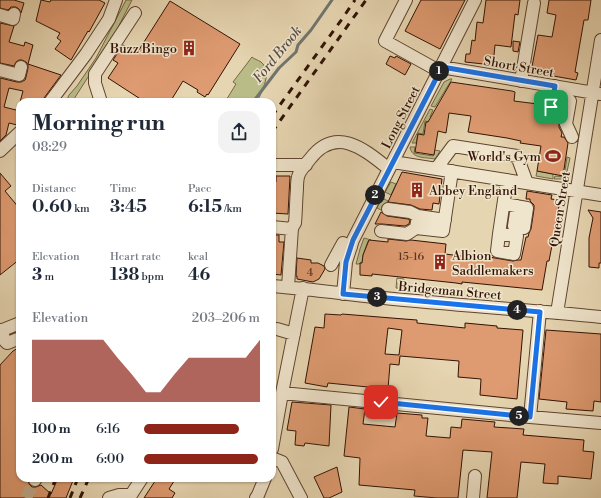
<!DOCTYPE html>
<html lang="en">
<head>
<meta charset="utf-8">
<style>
  body { margin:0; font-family:"Libre Bodoni",serif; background:#f2f2f3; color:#1f2937; height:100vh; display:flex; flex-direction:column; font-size:15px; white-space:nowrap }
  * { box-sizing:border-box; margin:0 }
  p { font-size:13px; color:#747a83 }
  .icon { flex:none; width:22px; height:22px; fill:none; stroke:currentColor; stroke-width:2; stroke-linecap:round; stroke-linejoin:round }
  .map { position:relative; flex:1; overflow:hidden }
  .sheet { position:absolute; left:16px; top:98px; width:260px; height:384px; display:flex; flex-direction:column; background:#fff; border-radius:12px; box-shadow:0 1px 3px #0004 }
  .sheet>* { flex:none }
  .pin { position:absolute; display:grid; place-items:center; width:34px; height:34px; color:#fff; margin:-17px; border-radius:8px; box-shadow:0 2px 6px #0006 }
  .km { position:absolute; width:20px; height:20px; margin:-10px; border-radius:50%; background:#222; color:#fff; font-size:11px; line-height:20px; text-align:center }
  .round { display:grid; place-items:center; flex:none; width:42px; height:42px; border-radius:12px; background:#f2f2f3 }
  .head { display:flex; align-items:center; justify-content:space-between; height:68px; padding:0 16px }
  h1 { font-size:22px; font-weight:700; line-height:30px }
  .metrics { display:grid; grid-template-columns:repeat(3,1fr); gap:6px; height:68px; padding:4px 16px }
  .metrics div { display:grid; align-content:center }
  .metrics b { font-size:17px; font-weight:700 }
  .metrics small { font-size:11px; font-weight:400 }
  .metrics p { font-size:11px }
  .chart { height:112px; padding:8px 16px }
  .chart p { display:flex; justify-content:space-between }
  .chart svg { width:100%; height:72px; margin-top:4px; fill:#8f2418; opacity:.7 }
  ul { padding:0 16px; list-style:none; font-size:13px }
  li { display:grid; grid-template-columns:64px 48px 1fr; align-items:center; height:30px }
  li i { height:10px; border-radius:5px; background:#8f2418 }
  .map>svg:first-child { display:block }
  .green { fill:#babc88; stroke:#766846 }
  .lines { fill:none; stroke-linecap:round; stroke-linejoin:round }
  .stream { stroke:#70756f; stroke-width:3 }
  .building { fill:#de9a70; stroke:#321305; fill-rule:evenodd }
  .minor-tunnel { stroke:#c2ae8f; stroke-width:12; stroke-dasharray:12 6; stroke-linecap:butt }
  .minor-casing { stroke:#5f4430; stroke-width:14 }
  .minor { stroke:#efe4cc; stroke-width:12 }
  .rail { stroke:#321305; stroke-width:3; stroke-dasharray:7 7; stroke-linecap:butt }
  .route-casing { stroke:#fff; stroke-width:8 }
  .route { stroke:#1a73e8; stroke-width:5 }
  .labels { text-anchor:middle; stroke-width:3; stroke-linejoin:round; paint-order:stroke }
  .number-label { font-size:11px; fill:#5d3520 }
  .poi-label { font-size:13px; fill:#321305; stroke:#efe4cc; text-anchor:end }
  .street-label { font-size:13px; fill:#321305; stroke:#efe4cc }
  .water-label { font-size:14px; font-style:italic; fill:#564c43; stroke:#efe4cc }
</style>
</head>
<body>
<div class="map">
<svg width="601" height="498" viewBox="0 0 601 498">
  <rect width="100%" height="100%" fill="#e6d5b1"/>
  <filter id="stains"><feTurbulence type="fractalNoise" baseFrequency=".005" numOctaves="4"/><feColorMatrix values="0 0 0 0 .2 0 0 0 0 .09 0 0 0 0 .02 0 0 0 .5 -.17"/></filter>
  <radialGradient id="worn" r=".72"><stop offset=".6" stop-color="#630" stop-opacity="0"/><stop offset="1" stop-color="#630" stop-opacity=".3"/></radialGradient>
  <path class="green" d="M126,0H132L110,43L72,102H66L69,95L77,86L96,58Z
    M252,57C254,59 258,60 261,62C273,72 262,91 257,102H225L236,84L233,82Z
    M450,79H452L435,107L431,106L444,82Z
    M430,109L433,110L430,117L431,118V122L425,121L423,134L418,133L416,143H412Z
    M410,147H415L414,153L433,156L435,150L440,151L435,159C424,157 412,159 410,147Z
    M567,157L570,158L566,176L561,179H554L555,176L564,177Z
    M537,171L553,174V179L536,176Z
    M391,182L396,184L391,195L385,192Z
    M382,198L388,201L383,211L377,208Z
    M364,238L371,240L368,241L363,255L362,263H360L359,264H356L360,249Z
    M397,278L404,279L403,289L396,288Z"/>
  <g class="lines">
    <path class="stream" d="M253,102L279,68L296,52L298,45L311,30L332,0"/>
  </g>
  <path class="building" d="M0,0H14L24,3L21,13L19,9L16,7H11L8,10L0,8Z
    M41,0L50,2L51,0H99L105,3L89,32L88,31L71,60L55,49L61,41L57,38L60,33L36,21Z
    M421,0H465L440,49L405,31Z
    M486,0H520L518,15L515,14L511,47L495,45L493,65L465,62L466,54H470L472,40L475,41L477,22L483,23Z
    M549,0H591L588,20H584L575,72L578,73L576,80L531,72L538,35L552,37L556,15L547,13Z
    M170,1L240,44L208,95L207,94L205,97L197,92L198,90L183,81L170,102H145L108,78L118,63L113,60L123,45L137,53Z
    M0,23L14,26L9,42L24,46L25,42L33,45L28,64L61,75L44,98L43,102H20L23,91L9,88L4,107L20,111V115L17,125L9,123L6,135L0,141V78L17,82H21L25,80L26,77L28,68V65L26,62L22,60H19L16,62L14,66L0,63Z
    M513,41L520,42L518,52L513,51Z
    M390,56L395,58L396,56L411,64L405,75L386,64Z
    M451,82L512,91L515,92L514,101L538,104L539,96L546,97V101L548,104V106L561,108L559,123V127L562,133L561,137H564L568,143L563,176L537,171L541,146L520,143L521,141L507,138L468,132L471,116L449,113L446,133L438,131L434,155L415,152L418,134L424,135L426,122H428Z
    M402,172L442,179L439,204L433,203L432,210L420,209L411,205L388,202Z
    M0,173L11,186L5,191L20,209V259L0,275Z
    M276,176H290L288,214L272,213V181L276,182Z
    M527,191L552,195L551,199L560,200L553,241V240L549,261H547L542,290L462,282V284L456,283L372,274V276L360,275V263H362L363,255L369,240L388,242V239L406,241L411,240L446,244L445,254L469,257V255L489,257L513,261L518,260H521L526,237H528L529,233L531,229L534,209V205L530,201V199H526Z
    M588,210L601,212V263H599V268L589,267V238L593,218Z
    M381,212L387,216L408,219L410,220L409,224L405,226L382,224H375Z
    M272,235H279V242H284L281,275L272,274Z
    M297,258L311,260V263H318L324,266L325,269L319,279L313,282L297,279V276H296Z
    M325,314L341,315L342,314L404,319L417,320V323L465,328V323L497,326V328L523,330L517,399L480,395L481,379L458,377L459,361L400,356L399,365L390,364L388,389L328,383L327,387L305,383L315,327L324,328ZM388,328L402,330L399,355L385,354Z
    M546,330L601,334V402L594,401L593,411L566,409L567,402L539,399Z
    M20,347V478H28L29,484L32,487H36L41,485L51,494L58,478H74L66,498H0V365L13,351Z
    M292,402L331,405L329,446L305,443L304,446L295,445L296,431L287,430Z
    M349,407L365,409L363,424L395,427L397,413L422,415V418H428L426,436L450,438L451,427L461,428L462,419L495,422L494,427L524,429L523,435L584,440L583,451L594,452L591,479L558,476V484L543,483L545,464L521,462L517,498H487L492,452L463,450L458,498H437L414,496L415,490L359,485L360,458L344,456Z
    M337,467L342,492L329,498H324L314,477Z
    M157,478H176L169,489L175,493L172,498H144Z"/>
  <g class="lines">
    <path class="minor-tunnel" d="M544,105L545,97
      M26,498L35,480"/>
    <defs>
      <path id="minor" d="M406,0L385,41L439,71
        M0,15L13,19L14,14
        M441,67L601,94
        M0,70L19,75L21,67
        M521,81L534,3
        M555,86L553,98L570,101L566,124L572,137
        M50,102L86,54L109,19L116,0
        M101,102L95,83V74L135,13
        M0,151L20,132
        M393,162L601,195
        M272,165H306
        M436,169L453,146L517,156L527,183
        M504,204L527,208L524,228L514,226L517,206
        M388,209L410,212L418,216
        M445,220L418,216L416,228L443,231L452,171
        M272,227L292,229
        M381,231L407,234L416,228
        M499,234L517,236L514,254L497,251Z
        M499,234L507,180
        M331,265L343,243L351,247
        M272,286C309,289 346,294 384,298C456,305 529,310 601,317
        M288,287L292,228L295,223C296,212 296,201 297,189C297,185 297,181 298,177C299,171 306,164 310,159C336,125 364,149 389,169
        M343,294L346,262L353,240L475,0
        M557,313L601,40
        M277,329L294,334
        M1,330L5,341L7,343L10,342L20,338
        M0,331L20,323
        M282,393L530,417L601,423
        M530,417L540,311
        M272,449L282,393L303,288
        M272,458L282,462L301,498
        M35,480L36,478
        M109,498L119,495H131
        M129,498L142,478
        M256,498L258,495L265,478
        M473,498L475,476"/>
    </defs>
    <use href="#minor" class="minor-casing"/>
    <use href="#minor" class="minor"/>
    <path class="rail" d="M272,116L342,19L355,0
      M272,132L366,0
      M48,498L56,478
      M70,498L78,478
      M80,498L89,478"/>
  </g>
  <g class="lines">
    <defs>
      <path id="route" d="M381,402L530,417L540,312L343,294L346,262L353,240L442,67L555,86L551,107"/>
    </defs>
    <use href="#route" class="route-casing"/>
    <use href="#route" class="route"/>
  </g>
  <defs>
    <symbol id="building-bare" viewBox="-9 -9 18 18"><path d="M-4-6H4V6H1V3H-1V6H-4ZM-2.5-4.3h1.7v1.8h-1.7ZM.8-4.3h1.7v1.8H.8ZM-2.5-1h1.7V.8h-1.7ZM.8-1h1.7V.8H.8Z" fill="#8f2418" stroke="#efe4cc" stroke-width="2.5" paint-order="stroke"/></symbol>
    <symbol id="stadium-bare" viewBox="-9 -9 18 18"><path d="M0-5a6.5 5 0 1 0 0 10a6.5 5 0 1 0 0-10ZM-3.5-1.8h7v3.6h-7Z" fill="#8f2418" stroke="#efe4cc" stroke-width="2.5" paint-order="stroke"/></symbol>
  </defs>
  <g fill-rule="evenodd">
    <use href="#building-bare" x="178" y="37" width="22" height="22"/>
    <use href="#stadium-bare" x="542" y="145" width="22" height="22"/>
    <use href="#building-bare" x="406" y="179" width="22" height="22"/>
    <use href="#building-bare" x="429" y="251" width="22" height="22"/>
  </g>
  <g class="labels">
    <g class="number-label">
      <text x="411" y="260">15-16</text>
      <text x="310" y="276">4</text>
    </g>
    <g class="poi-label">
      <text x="177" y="53">Buzz Bingo</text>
      <text x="541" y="161">World's Gym</text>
      <text x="429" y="195" text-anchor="start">Abbey England</text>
      <text x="452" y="260" text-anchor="start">Albion<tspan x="452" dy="15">Saddlemakers</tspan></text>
    </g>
    <g class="street-label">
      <text transform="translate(519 66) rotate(10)" y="5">Short Street</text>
      <text transform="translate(400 117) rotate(-63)" y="5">Long Street</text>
      <text transform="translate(559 209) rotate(-81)" y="5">Queen Street</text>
      <text transform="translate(450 290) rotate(5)" y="5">Bridgeman Street</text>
    </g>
    <g class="water-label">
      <text transform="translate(277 54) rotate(-51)" y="5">Ford Brook</text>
    </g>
  </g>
  <rect width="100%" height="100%" filter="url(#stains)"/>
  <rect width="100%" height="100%" fill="url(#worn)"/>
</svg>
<div class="pin" style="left:551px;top:107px;background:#1e9e55"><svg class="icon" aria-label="arrive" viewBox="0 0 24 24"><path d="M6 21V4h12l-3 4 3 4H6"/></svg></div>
<div class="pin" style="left:381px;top:402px;background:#d93025"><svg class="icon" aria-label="check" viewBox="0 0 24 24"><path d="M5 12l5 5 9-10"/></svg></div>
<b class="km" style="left:439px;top:71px">1</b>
<b class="km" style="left:375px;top:195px">2</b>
<b class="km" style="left:377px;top:297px">3</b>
<b class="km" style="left:517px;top:310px">4</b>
<b class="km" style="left:519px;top:416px">5</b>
<section class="sheet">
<div class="head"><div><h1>Morning run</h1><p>08:29</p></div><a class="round"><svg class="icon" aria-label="share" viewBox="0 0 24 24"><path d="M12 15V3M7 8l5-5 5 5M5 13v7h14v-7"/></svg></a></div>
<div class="metrics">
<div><p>Distance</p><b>0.60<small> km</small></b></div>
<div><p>Time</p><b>3:45</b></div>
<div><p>Pace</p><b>6:15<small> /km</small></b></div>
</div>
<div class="metrics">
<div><p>Elevation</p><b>3<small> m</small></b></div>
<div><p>Heart rate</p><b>138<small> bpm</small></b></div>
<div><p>kcal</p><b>46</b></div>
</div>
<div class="chart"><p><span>Elevation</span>203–206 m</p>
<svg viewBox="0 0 160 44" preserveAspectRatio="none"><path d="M0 44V6L10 6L20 6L30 6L40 6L50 6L60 17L70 27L80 38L90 38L100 27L110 17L120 17L130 17L140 17L150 17L160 6V44z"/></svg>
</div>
<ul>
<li><b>100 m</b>6:16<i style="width:82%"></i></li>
<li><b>200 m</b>6:00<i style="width:98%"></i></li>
</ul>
</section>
</div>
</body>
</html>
